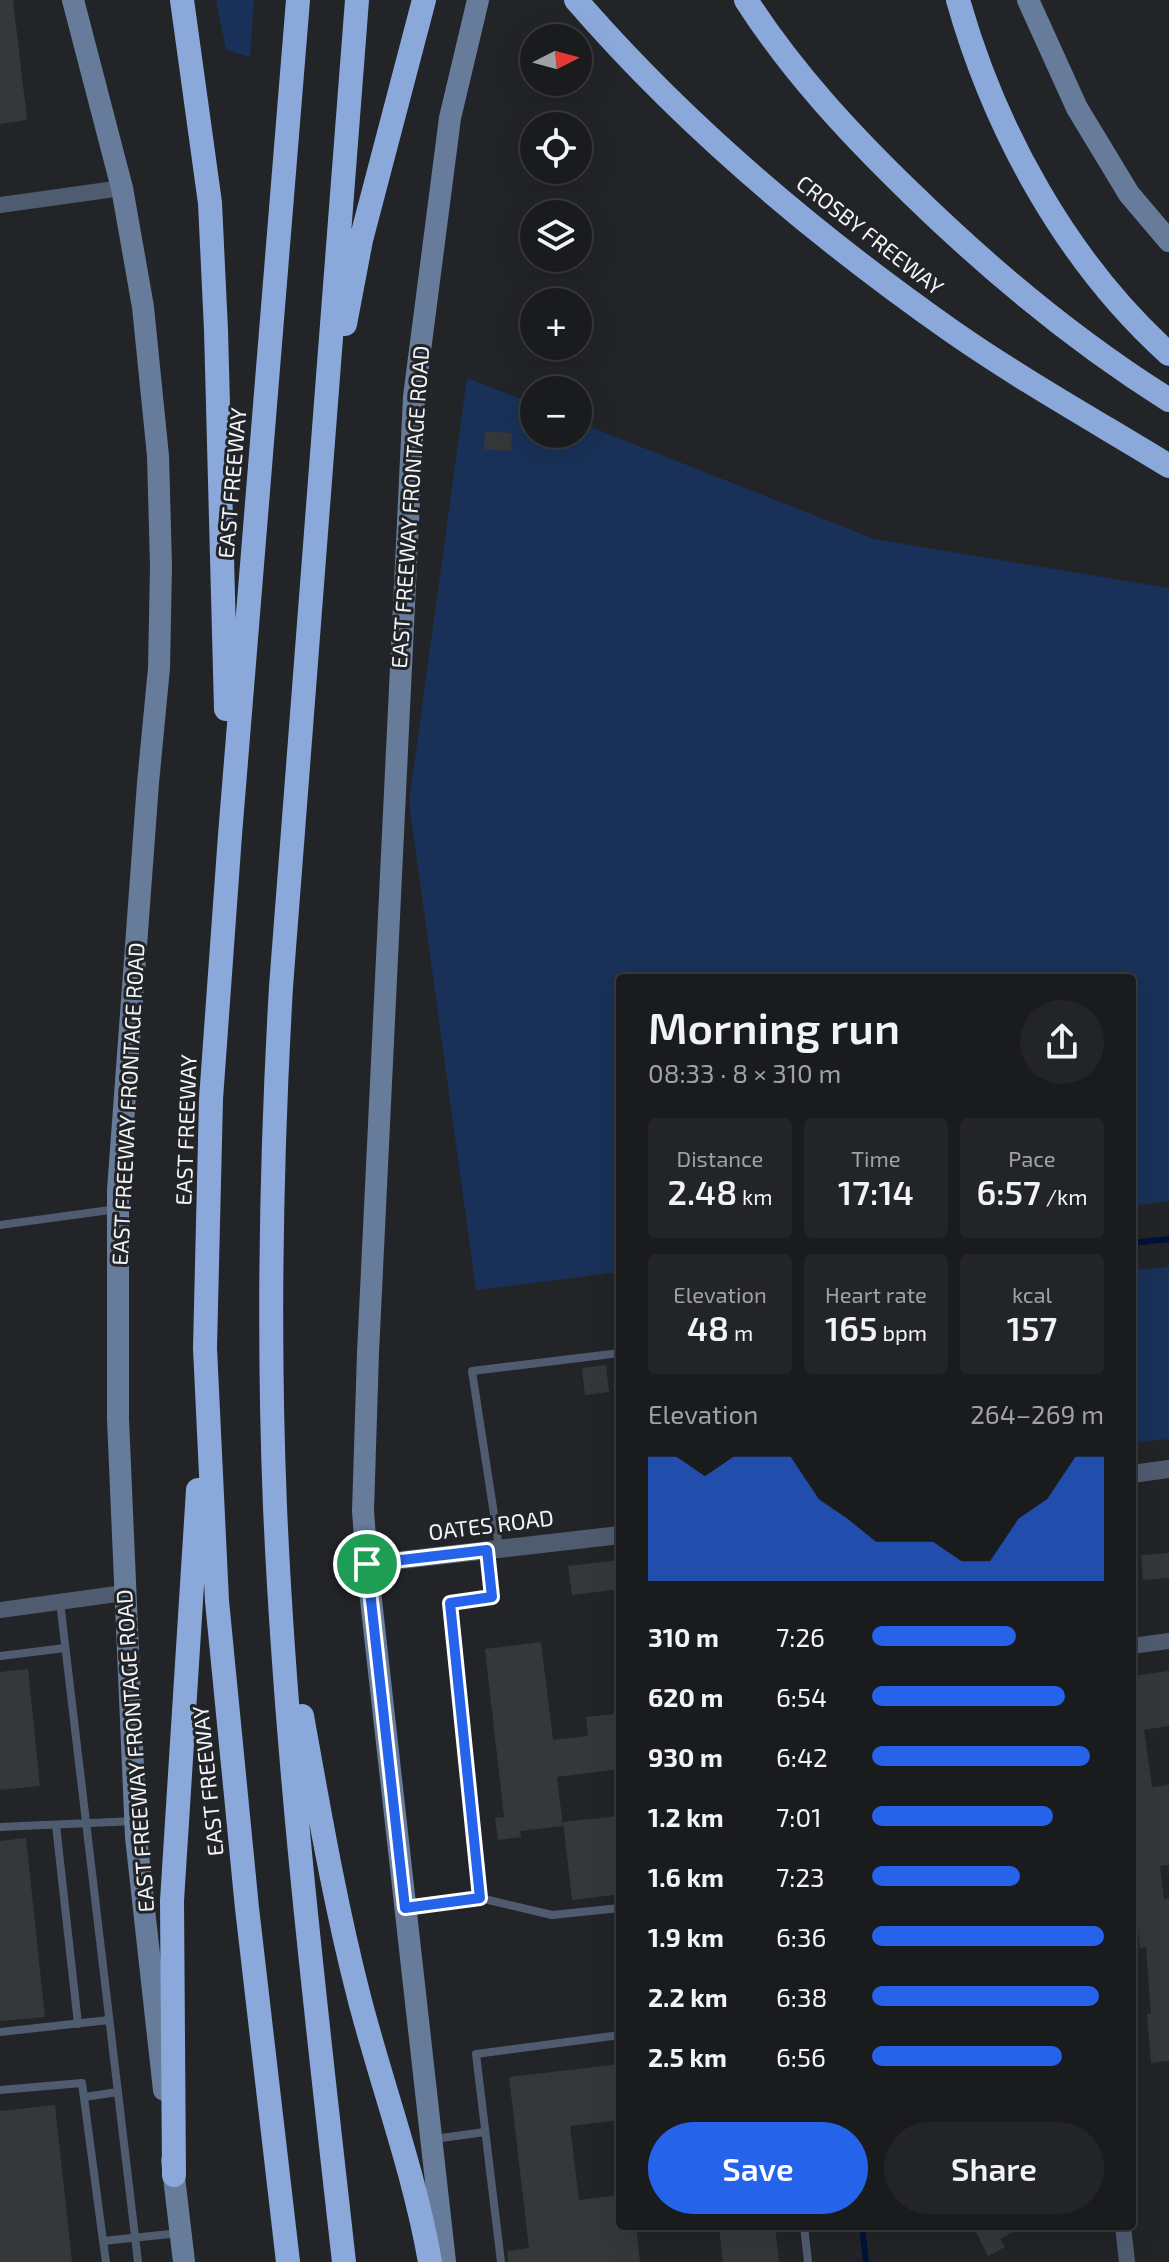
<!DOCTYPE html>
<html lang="en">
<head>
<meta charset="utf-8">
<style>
  body { margin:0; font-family:"Exo 2",sans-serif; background:#232426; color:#f1f3f6; height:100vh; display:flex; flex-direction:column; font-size:30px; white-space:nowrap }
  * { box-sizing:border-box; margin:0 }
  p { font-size:26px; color:#9fa1a4 }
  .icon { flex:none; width:44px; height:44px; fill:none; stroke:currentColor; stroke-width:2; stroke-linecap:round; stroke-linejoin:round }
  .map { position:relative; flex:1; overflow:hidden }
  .side { position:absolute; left:616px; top:974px; width:520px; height:1256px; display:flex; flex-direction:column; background:#1a1b1d; border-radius:8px; box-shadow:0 8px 32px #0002,0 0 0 2px #38393b }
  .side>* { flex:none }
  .needle { width:52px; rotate:84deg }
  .buttons { position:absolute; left:520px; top:24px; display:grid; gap:16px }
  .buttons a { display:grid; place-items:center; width:72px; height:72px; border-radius:50%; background:#1a1b1d; box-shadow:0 8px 32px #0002,0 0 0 2px #38393b; font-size:40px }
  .pin { position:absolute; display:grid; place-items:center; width:68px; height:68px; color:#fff; margin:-34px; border:4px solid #fff; border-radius:50%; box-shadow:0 2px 8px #0007 }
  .round { display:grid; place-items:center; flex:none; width:84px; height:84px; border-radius:42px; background:#232426 }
  .headline { display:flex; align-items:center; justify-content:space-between; height:136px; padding:0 32px }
  h1 { font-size:44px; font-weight:600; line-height:60px }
  .figures { display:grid; grid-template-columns:repeat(3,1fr); gap:12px; height:136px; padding:8px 32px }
  .figures div { display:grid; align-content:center; border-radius:8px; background:#232426; text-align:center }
  .figures b { font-size:34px; font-weight:600 }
  .figures small { font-size:22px; font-weight:400 }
  .figures p { font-size:22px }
  .chart { height:224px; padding:16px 32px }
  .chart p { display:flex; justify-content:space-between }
  .chart svg { width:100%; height:144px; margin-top:8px; fill:#2563eb; opacity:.7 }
  .primary-button { display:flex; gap:16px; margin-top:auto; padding:16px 32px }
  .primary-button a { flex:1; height:92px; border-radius:48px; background:#2563eb; color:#fff; font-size:32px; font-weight:600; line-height:92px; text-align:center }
  .primary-button a+a { background:#232426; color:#f1f3f6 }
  ul { padding:0 32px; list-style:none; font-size:26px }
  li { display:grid; grid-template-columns:128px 96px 1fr; align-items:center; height:60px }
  li i { height:20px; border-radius:10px; background:#2563eb }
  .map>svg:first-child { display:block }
  .green { fill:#193158 }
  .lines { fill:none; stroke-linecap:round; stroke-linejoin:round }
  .stream { stroke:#001239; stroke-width:6 }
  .building { fill:#35383b }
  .service { stroke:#4f5c70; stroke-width:8 }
  .minor { stroke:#4f5c70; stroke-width:16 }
  .tertiary { stroke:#4f5c70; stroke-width:18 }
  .secondary { stroke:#677b9b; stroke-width:22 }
  .motorway { stroke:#8aa9da; stroke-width:24 }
  .route-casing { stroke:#fff; stroke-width:16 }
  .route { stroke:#2563eb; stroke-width:10 }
  .labels { text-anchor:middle; stroke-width:6; stroke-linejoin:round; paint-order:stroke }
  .street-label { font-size:22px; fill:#f3f4f7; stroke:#222427 }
</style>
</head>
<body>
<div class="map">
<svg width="1169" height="2262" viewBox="0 0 1169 2262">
  <rect width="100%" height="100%" fill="#222427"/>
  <path class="green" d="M216,0H254L250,57L226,50Z
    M467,378L534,404V434H578V422L874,539L1169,588V1201L1132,1206V978H620V1272L476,1290L409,802Z
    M1169,1267V1439L1132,1443V1270Z"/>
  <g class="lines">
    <path class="stream" d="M1132,1243L1169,1239
      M862,2226L866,2262"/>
  </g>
  <path class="building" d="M0,0H13L27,120L0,124Z
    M485,431L512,433L511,451L484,449Z
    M606,1365L609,1392L585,1395L582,1368Z
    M1169,1553V1578L1143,1580L1141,1555Z
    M620,1560V1589L572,1595L568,1566Z
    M541,1642L553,1740L588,1736L586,1717L614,1714L620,1769L557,1777L563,1826L520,1831L521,1837L498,1840L495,1818L504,1817L485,1649Z
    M28,1669L40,1786L0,1790V1672Z
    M1169,1671V1726L1144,1730L1152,1787L1169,1785V1865L1160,1866L1164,1899L1169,1898V2061L1151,2063L1147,2014H1151L1146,1947L1140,1948L1132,1871V1676Z
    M618,1816L620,1894L572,1900L563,1822Z
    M26,1838L45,2017L0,2021V1841Z
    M620,2064V2120L570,2126L579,2200L620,2195V2226H636L640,2262H508L507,2251L529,2248L509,2077Z
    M55,2105L72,2262H0V2111Z
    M719,2226H775L779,2262H723Z
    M973,2226H1024L1000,2239L1005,2247L988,2256Z"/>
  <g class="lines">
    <path class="service" d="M0,1225L117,1209
      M499,1547L472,1371L620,1353
      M60,1602L138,2262
      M0,1656L65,1648
      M56,1825L78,2024
      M0,1827L135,1821
      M480,1898L552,1915L620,1908
      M407,1908L480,1898L450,1603L492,1597L487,1551
      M0,2032L109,2020
      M0,2090L82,2083L103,2241L180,2233
      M84,2097L118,2092
      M434,2139L485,2132
      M804,2226L808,2262
      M103,2241L106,2262
      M501,2262L476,2054L620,2035"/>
    <path class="minor" d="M0,205L122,188
      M0,1610L124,1593
      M1132,1646L1169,1641
      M1123,2226L1127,2262"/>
    <path class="tertiary" d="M1132,1474L1169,1469
      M367,1564L620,1535"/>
    <path class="secondary" d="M73,0L122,188L143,307L158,456L161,566L159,668L148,783L118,1190V1419L136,1837L164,2090
      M1028,0L1077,108L1129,194L1169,241
      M172,2160L184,2262
      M445,2262L367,1564L363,1511L368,1353L414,397L450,118L478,0"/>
    <path class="motorway" d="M182,0L210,203L216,330L226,709
      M576,0C686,127 816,236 953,332C1022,380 1097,422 1169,466
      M746,0C792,72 851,135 912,194C992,272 1075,341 1169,400
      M958,0C995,131 1067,262 1169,354
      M345,324L361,240L424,0
      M302,1716C319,1810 335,1904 359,1997C382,2086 414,2171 430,2262
      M174,2175L172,1901L198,1490
      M288,2262L247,1908L217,1601L205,1348L211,1099L230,835L298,0
      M344,2262C316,2011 286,1760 275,1507C268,1334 271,1160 281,987L357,0"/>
  </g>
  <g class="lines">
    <defs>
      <path id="route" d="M487,1550L492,1597L450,1603L480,1898L405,1908L367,1564Z"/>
    </defs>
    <use href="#route" class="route-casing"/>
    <use href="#route" class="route"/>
  </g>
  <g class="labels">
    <g class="street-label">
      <text transform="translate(870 235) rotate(38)" y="8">CROSBY FREEWAY</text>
      <text transform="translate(232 483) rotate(-85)" y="8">EAST FREEWAY</text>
      <text transform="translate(410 507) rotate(-86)" y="8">EAST FREEWAY FRONTAGE ROAD</text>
      <text transform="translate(128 1104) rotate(-87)" y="8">EAST FREEWAY FRONTAGE ROAD</text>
      <text transform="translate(186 1130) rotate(-88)" y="8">EAST FREEWAY</text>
      <text transform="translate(491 1525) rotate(-7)" y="8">OATES ROAD</text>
      <text transform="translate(135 1751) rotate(-94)" y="8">EAST FREEWAY FRONTAGE ROAD</text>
      <text transform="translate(208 1781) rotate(-96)" y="8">EAST FREEWAY</text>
    </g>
  </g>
</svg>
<div class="buttons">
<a><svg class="needle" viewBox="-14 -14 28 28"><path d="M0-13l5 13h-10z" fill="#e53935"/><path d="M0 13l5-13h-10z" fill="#9fa1a4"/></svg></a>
<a><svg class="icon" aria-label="locate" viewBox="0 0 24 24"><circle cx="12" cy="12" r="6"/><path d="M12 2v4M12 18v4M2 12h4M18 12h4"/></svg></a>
<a><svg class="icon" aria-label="layers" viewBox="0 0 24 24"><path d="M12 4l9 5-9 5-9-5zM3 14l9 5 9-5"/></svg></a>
<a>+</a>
<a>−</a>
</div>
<div class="pin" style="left:367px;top:1564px;background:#1e9e55"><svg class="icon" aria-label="arrive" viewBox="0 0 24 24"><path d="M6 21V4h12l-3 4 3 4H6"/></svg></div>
<section class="side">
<div class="headline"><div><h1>Morning run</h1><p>08:33 · 8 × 310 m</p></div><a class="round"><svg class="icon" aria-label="share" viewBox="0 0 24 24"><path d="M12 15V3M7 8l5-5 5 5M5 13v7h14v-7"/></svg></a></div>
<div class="figures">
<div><p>Distance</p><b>2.48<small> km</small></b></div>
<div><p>Time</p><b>17:14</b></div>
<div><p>Pace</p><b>6:57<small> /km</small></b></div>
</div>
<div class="figures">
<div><p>Elevation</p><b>48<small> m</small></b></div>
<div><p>Heart rate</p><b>165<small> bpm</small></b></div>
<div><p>kcal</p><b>157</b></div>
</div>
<div class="chart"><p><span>Elevation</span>264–269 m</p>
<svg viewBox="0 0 160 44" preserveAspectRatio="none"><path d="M0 44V6L10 6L20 12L30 6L40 6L50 6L60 19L70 25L80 32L90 32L100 32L110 38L120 38L130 25L140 19L150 6L160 6V44z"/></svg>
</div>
<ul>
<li><b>310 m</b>7:26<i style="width:62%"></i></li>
<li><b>620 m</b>6:54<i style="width:83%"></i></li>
<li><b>930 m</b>6:42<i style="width:94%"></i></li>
<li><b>1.2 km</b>7:01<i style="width:78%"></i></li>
<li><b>1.6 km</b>7:23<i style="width:64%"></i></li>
<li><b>1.9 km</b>6:36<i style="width:100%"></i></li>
<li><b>2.2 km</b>6:38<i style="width:98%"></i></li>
<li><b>2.5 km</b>6:56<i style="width:82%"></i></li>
</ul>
<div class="primary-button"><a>Save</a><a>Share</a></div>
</section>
</div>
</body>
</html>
